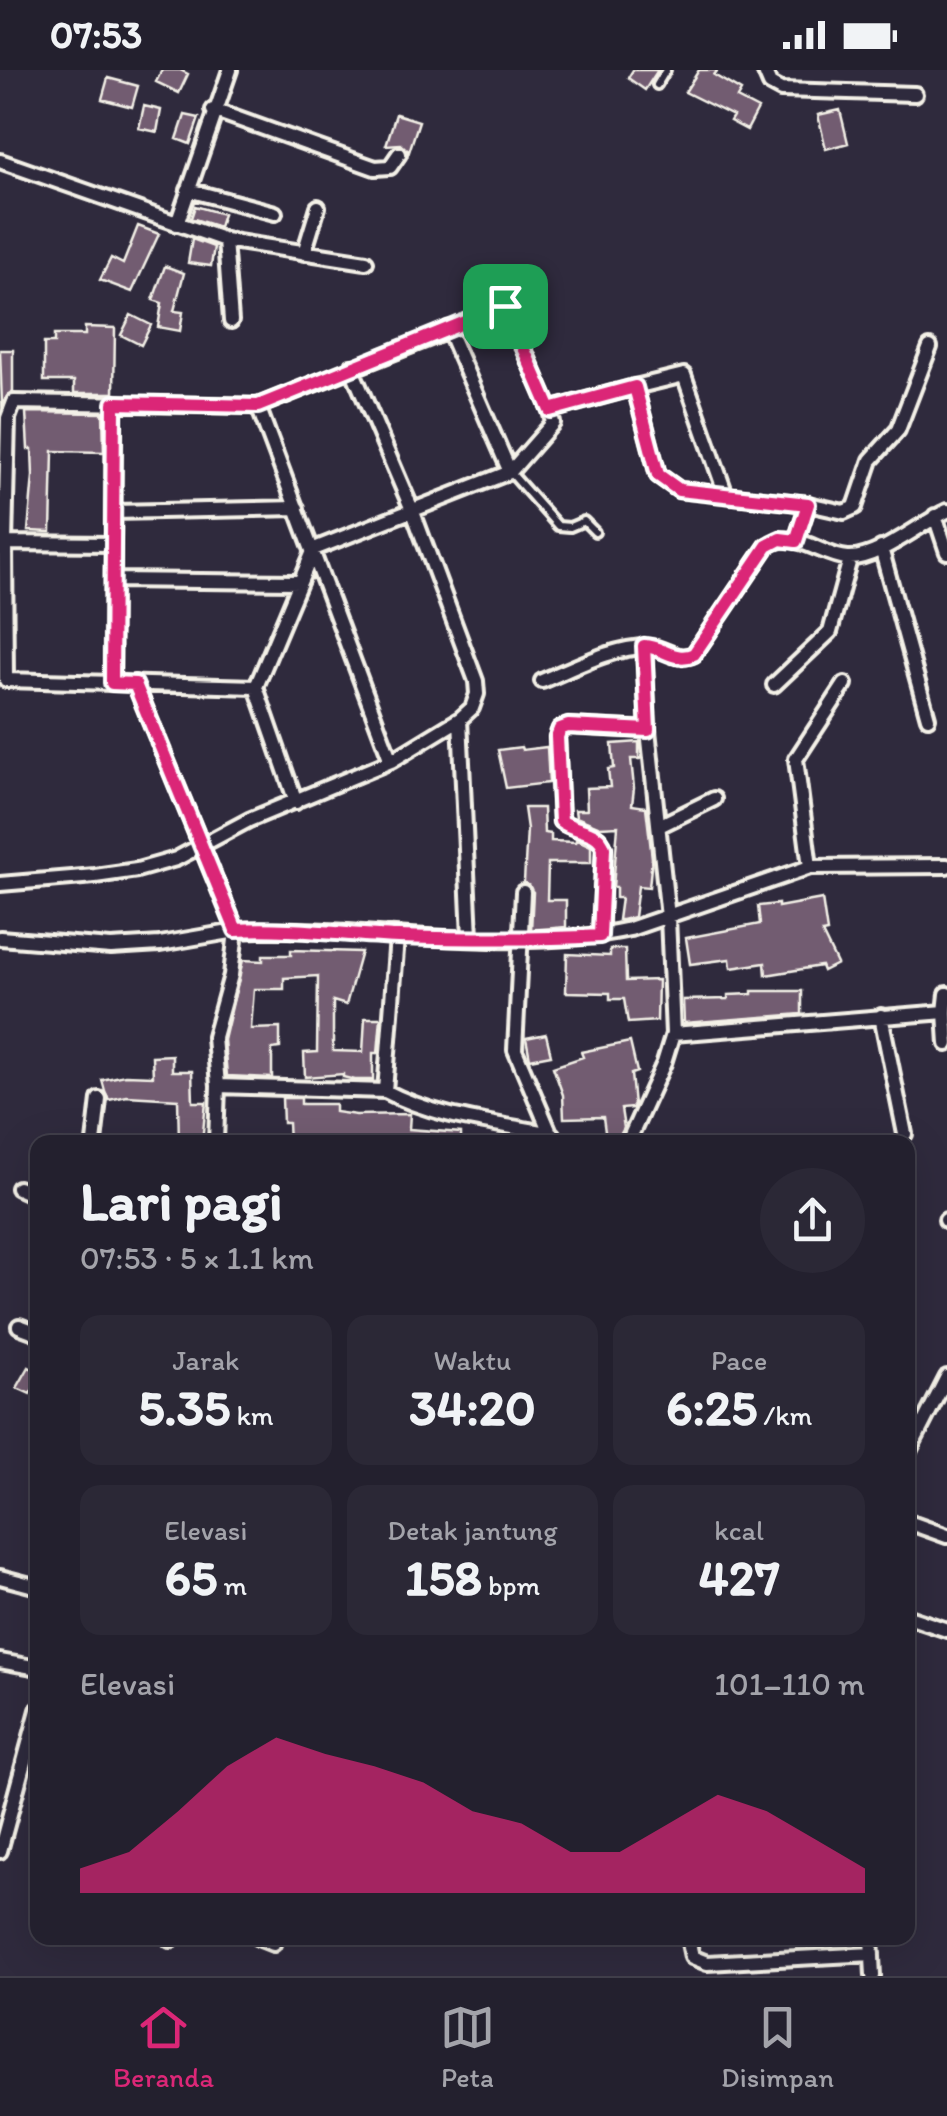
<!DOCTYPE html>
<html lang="id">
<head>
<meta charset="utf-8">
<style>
  body { margin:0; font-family:Itim,sans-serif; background:#2b2836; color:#f1f3f6; height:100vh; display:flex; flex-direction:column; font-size:38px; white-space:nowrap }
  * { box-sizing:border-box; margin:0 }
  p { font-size:32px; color:#a3a3aa }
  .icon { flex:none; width:55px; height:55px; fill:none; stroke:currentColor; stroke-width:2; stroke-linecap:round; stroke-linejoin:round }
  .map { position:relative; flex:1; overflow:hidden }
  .panel { position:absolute; left:30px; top:1065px; width:885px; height:810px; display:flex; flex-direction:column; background:#23202e; border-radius:20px; box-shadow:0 10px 40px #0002,0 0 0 2px #403e4a }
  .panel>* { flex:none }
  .pin { position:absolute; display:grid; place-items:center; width:85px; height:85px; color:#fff; margin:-42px; border-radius:20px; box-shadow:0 5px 15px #0006 }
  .round { display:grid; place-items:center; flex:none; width:105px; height:105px; border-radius:52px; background:#2b2836 }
  .headline { display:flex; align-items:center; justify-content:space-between; height:170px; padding:0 50px }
  h1 { font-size:55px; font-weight:700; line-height:75px }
  .figures { display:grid; grid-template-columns:repeat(3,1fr); gap:15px; height:170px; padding:10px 50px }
  .figures div { display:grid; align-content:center; border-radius:20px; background:#2b2836; text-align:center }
  .figures b { font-size:50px; font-weight:700 }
  .figures small { font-size:28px; font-weight:400 }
  .figures p { font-size:28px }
  .chart { height:280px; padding:20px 50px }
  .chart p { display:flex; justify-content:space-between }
  .chart svg { width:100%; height:180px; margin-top:10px; fill:#db2777; opacity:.7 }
  .status { display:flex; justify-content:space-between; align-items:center; height:70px; padding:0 50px; background:#23202e; direction:ltr }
  .status svg { height:28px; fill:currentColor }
  .tabs { display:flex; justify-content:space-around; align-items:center; height:140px; border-top:2px solid #403e4a; background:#23202e; font-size:28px; color:#a3a3aa }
  .tabs a { display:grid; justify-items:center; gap:5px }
  .tabs .current { color:#db2777 }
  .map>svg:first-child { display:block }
  .building { fill:#725c71; stroke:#f4f1e8; stroke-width:2.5 }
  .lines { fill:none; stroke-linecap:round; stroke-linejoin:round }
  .lane-casing { stroke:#f4f1e8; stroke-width:14 }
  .street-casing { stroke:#f4f1e8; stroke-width:20 }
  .lane { stroke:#2f2a3d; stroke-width:6 }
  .street { stroke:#2f2a3d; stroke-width:12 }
  .route-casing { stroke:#fff; stroke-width:20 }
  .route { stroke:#db2777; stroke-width:12 }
</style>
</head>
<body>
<div class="status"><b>07:53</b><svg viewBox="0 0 49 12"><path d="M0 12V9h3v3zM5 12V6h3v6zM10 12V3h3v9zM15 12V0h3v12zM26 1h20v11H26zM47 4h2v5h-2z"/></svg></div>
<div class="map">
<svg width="947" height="1906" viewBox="0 0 947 1906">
  <rect width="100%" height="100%" fill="#2f2a3d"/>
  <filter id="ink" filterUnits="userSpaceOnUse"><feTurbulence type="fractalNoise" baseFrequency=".01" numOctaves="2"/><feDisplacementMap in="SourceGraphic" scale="20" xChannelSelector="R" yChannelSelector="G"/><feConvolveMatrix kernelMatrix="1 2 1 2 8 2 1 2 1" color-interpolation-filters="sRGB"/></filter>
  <g filter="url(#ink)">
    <path class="building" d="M162,0H180L188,4L179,23L156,12Z
      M633,0H658L645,20L628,8Z
      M699,0H718L714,5L741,21L737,28L758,39L747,60L730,51L733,46L685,22Z
      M108,8L138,16L132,37L102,29Z
      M144,36L161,40L157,62L139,58Z
      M840,40L848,73L826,79L818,45Z
      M396,44L419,51L409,82L401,74L386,75Z
      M185,45L199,48L190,74L177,69Z
      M195,136L223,144L219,157L191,148Z
      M138,156L159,164L132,222L100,210L111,188L123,194Z
      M192,169L214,177L211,196L188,193Z
      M165,196L184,203L174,241L183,242L180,261L158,257L162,233L153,230Z
      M131,245L151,255L141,275L121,265Z
      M85,257L115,258L114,323H74V311H44V273H54V265H85Z
      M0,280H13V322L8,325L2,335Z
      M26,342L103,343L104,382L53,381L51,462L28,461L33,406L32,379H28Z
      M639,672V689H631L634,718L632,735L646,737L652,788L649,817L638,816L634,847L622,850H618L621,828H616V817H613L618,756L600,757L576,747L575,740H587L586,718L610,717L608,699L614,698L612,674Z
      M521,677L522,680L547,677L549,713L506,718L498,680Z
      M524,738H543L544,763L551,764V771L576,772V769L591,776V793H548L547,830H566V857L531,860L533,822L524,812L527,759Z
      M822,829L827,862L822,863L837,894L823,901L821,896L766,905L765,893L731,898L730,889L690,894L686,868L760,854L758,836L778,834V837Z
      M610,879H625L626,911L658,910L657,951L628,953L624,929H610V923L566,922L567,884L610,886Z
      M291,880L361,882L346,935L333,931V981L363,982L365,948H381L378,983H373V1010H355L343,1007V1004L305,1007L304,983L317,982L318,906L284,908V919H254L251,959L280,958V978L272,979V1008L227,1006L224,970L243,890L263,891V885H291Z
      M752,921H802V944L684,953L683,930L728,929V925L752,924Z
      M546,964L551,985L530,989L526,968Z
      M630,972L637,1002L631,1004L634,1035L632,1038L621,1039L624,1058L619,1067L606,1069L603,1047L564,1048L563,1025L553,997L583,987L581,982Z
      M172,985V1001H192L193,1032H206L202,1072H179L178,1029L127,1026L109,1030L105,1021L102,1010L125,1005L153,1006L152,986Z
      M282,1028H301V1034H335V1042L356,1045L410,1044L409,1059L461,1063V1072H289L288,1053H283Z
      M29,1297L38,1302V1310L30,1324L17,1318Z"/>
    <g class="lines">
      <defs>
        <path id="lane" d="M657,15L666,0
          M511,403L558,456L570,457L584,451L595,462"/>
        <path id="street" d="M764,0L770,14L781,20L915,24
          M213,40L375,98L390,97L399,84
          M0,91L225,170L366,192
          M188,120L275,143
          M177,154L230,0
          M225,170L231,251
          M304,183L318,137
          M505,236L550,340L553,353L510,402
          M635,317L684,305L726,425
          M258,336L391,691
          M550,340L635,317L658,405L679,420L808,434
          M114,442L297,438
          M935,446L947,482
          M0,470L5,473L6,610L256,617L314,479L510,402L448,259
          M796,471L808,434L844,442L855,437L871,390L898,360L930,277
          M113,474L5,473L8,348L14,332L258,336L534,227
          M881,478L928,648
          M114,510L300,512
          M542,611C574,598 614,576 649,577C667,577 675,593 694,584L767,476C794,457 820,486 848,488C877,490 921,453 947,441
          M112,613L114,333
          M135,613L236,861C366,853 501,887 630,859L810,797L796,689L845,614
          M774,615L830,562L850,489
          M256,617L296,732
          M460,649L470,867
          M659,756L714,729
          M810,797L947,796
          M0,814L95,806L137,800L176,789L249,750L391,691L460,649L472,638L477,624L476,611L413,442L351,297
          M523,822L515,980L554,1072
          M600,865L604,778C599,760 575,761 561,751L557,667L560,659L568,656L648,660
          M0,868L111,877L160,874L236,861L231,905L214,967L218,1016L216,1072
          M945,942L947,974
          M881,946L905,1064
          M673,964L945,942L947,924
          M218,1016L385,1021C436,1048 495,1053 552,1064
          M385,1021L397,867
          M94,1072L99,1029
          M628,1072L664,993L673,964L668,847L648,660L644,576
          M18,1118L38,1127
          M946,1150L947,1151
          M19,1256L38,1263
          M908,1383L947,1307
          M908,1452L947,1466
          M0,1507L38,1517
          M908,1547L947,1560
          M0,1591L38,1598
          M0,1781L38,1640
          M258,1868L273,1874
          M688,1868L692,1887L707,1893L872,1884
          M871,1868L873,1906
          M170,1870L171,1868"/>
      </defs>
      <use href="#lane" class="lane-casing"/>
      <use href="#street" class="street-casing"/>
      <use href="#lane" class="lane"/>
      <use href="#street" class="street"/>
    </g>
  </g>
  <g class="lines" filter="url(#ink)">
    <defs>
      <path id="route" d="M505,236L550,340L635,317L658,405L679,420L808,434L796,471L780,469L767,476L694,584C676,593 663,577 644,576L648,660L568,656L560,659L557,667L561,751C575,762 599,759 604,778L600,866C533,870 465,869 398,867C344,865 290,857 236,860L135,614L112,613L114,333L258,336Z"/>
    </defs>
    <use href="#route" class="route-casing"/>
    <use href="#route" class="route"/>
  </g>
</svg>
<div class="pin" style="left:505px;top:236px;background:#1e9e55"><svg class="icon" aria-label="arrive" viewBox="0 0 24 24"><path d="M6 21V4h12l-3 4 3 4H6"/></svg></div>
<section class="panel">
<div class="headline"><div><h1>Lari pagi</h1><p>07:53 · 5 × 1.1 km</p></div><a class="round"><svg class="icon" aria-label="share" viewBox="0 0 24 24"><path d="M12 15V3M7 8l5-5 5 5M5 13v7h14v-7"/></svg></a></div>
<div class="figures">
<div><p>Jarak</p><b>5.35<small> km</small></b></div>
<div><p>Waktu</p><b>34:20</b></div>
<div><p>Pace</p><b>6:25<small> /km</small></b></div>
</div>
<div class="figures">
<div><p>Elevasi</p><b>65<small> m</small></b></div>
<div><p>Detak jantung</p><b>158<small> bpm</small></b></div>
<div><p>kcal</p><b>427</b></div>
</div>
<div class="chart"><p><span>Elevasi</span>101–110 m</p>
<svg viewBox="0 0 160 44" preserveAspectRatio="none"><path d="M0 44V38L10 34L20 24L30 13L40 6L50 10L60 13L70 17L80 24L90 27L100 34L110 34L120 27L130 20L140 24L150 31L160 38V44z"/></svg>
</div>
</section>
</div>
<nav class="tabs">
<a class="current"><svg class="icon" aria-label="home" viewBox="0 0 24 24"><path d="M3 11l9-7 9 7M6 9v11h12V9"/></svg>Beranda</a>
<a><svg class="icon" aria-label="map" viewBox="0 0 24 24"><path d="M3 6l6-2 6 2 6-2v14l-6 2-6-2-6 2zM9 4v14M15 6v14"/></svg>Peta</a>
<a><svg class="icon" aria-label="saved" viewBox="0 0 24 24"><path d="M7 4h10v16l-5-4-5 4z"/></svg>Disimpan</a>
</nav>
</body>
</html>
